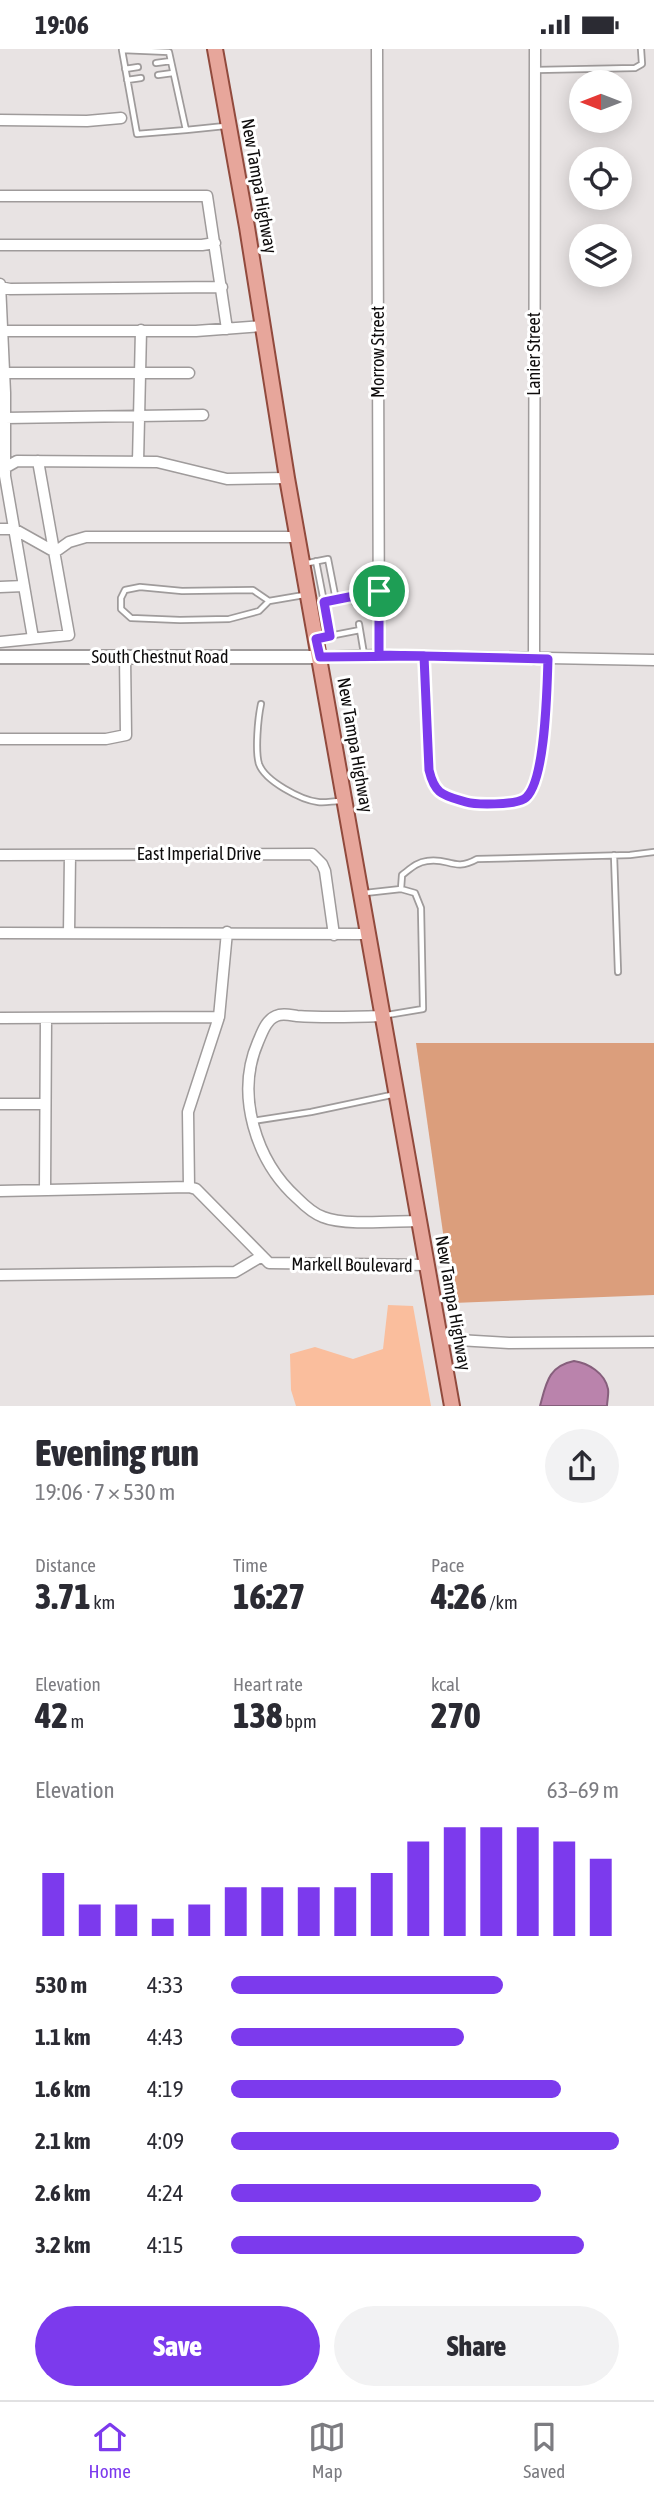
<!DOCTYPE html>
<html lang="en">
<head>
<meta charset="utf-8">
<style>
  body { margin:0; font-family:"Asap Condensed",sans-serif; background:#f2f2f3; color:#2b2b33; height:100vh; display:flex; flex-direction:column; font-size:26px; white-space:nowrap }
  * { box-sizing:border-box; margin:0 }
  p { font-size:23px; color:#7c7c81 }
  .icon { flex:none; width:38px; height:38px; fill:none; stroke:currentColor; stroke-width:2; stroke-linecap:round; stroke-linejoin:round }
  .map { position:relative; height:1357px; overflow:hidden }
  .drawer { display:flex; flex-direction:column; background:#fff; flex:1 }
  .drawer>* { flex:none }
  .needle { width:46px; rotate:270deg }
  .tools { position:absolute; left:569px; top:21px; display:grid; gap:14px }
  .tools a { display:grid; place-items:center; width:63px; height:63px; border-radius:50%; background:#fff; box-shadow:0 4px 18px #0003; font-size:35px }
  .pin { position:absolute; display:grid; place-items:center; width:60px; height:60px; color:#fff; margin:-30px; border:4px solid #fff; border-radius:50%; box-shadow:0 2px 7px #0007 }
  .round { display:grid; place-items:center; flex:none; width:74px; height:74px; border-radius:37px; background:#f2f2f3 }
  .overview { display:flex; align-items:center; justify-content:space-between; height:119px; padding:0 35px }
  h1 { font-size:38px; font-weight:800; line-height:52px }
  .figures { display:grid; grid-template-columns:repeat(3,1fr); gap:10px; height:119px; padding:7px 35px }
  .figures div { display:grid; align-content:center }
  .figures b { font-size:35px; font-weight:800 }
  .figures small { font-size:19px; font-weight:400 }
  .figures p { font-size:19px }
  .chart { height:196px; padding:14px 35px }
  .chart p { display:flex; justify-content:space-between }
  .chart svg { width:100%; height:126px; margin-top:7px; stroke:#7c3aed; stroke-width:6 }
  .cta { display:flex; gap:14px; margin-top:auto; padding:14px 35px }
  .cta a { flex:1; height:80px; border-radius:42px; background:#7c3aed; color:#fff; font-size:28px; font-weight:800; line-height:80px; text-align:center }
  .cta a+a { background:#f2f2f3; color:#2b2b33 }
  ul { padding:0 35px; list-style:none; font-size:23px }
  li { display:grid; grid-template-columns:112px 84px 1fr; align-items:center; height:52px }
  li i { height:18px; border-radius:9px; background:#7c3aed }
  .status { display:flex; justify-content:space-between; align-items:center; height:49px; padding:0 35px; background:#fff; direction:ltr }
  .status svg { height:19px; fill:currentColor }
  .tabs { display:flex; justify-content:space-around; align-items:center; height:98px; border-top:2px solid #e1e1e2; background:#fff; font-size:19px; color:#7c7c81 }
  .tabs a { display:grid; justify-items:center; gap:4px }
  .tabs .current { color:#7c3aed }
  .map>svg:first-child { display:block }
  .green { fill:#fabe9d }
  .forest { fill:#db9e7c }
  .water { fill:#ba83ac; stroke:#865f7c; stroke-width:2 }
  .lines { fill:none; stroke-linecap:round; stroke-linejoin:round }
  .service-casing { stroke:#9f9b9b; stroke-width:8 }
  .minor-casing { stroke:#9f9b9b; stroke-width:13 }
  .tertiary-casing { stroke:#9f9b9b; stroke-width:16 }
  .primary-casing { stroke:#914a3d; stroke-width:18 }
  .service { stroke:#fff; stroke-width:4.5 }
  .minor { stroke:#fff; stroke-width:10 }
  .tertiary { stroke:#fff; stroke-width:12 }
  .primary { stroke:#e7a69b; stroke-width:14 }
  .route-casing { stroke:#fff; stroke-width:14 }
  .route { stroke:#7c3aed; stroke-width:9 }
  .labels { text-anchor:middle; stroke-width:6; stroke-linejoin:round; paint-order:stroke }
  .street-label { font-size:18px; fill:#0e0c0c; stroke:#fff }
</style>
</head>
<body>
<div class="status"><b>19:06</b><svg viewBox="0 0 49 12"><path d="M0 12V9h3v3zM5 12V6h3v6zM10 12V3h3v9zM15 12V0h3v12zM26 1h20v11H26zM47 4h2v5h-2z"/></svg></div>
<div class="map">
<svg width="654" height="1357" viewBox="0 0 654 1357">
  <rect width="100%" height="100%" fill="#e8e3e3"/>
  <path class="green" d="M388,1256L413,1257L431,1357H296L291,1341L290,1305L315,1298L353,1310L383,1300Z"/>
  <path class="forest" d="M416,994H654V1246L453,1254Z"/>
  <path class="water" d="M574,1312C588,1314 605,1324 608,1340C609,1345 607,1352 607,1357H540C546,1335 548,1317 574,1312Z"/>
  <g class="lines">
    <defs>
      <path id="service" d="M156,14L171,12
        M125,20L138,18
        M536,21L635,19L642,15L641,0
        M158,26L173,24
        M127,31L141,29
        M186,81L137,85L122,1L169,3L186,81L225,77
        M316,512L324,553
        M303,515L328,510L336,551
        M269,552L253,541L182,542L140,538L125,541L121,549V560L131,569L180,571L229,570L259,562L269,552L304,546
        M355,553L354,547L378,543
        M359,575L364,605
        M330,587L324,553L354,547
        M319,589L360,581
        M424,608L429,721C435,747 442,746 466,753C476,756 514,756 524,750C546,737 547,636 548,610
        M261,655C258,669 255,702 259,715C265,732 301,751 318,753C325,754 333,752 340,752
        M614,806L618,923
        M401,840L402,826C410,820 417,813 427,812C448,808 454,823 477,810L630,806L654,803
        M365,844L401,840L415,844L421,859L423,960L387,966
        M253,1072L311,1063L396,1045"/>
      <path id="minor" d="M377,0L379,606
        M0,71L87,72L121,69
        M0,147H207L227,280
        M0,196H202L215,194
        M0,235L5,344V427L33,589
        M0,238L10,240L222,238
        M0,282H196L262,277
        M4,324H189
        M5,369L203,366
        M138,413L141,281
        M3,420L17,412L157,413L227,430L287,429
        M0,480H14L55,503L69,493L86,488H298
        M0,538L24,537
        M0,593L69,586L38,412
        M320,608L379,606L654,611
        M534,610L535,0
        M0,690H106L126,686L125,607
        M0,806L312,805L322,815L325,822L334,886
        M0,884L367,885
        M69,884L70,806
        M382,967C354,968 325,969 297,967C290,966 282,964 276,967C266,971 262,984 258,993C235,1046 256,1112 297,1149C304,1156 314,1165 323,1168C344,1177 395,1172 419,1172
        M0,969L219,968
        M0,1055H45
        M189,1138L196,1140L269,1214L428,1216
        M189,1138L188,1063L219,968L227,883
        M45,1141L46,969
        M0,1142L189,1138
        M0,1226L235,1223L262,1207
        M441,1290L509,1294L654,1293"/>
      <path id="tertiary" d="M0,608H320"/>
      <path id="primary" d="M215,0L247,178L287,429L452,1357"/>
    </defs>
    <use href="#service" class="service-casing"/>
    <use href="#minor" class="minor-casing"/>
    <use href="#tertiary" class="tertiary-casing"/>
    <use href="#primary" class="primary-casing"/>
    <use href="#service" class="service"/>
    <use href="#minor" class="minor"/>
    <use href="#tertiary" class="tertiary"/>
    <use href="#primary" class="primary"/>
  </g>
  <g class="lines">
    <defs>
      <path id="route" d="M379,542L324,553L330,587L316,590L320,608L424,607L429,721C435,746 443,746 466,753C476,756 514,756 524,750C546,737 547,636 548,610L379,606V542"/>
    </defs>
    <use href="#route" class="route-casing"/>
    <use href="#route" class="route"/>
  </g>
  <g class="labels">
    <g class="street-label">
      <text transform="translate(259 137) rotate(80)" y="6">New Tampa Highway</text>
      <text transform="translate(378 303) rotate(-90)" y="6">Morrow Street</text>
      <text transform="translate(534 305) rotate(-90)" y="6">Lanier Street</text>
      <text x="160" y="614">South Chestnut Road</text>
      <text transform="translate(355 696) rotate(80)" y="6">New Tampa Highway</text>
      <text x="199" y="811">East Imperial Drive</text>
      <text transform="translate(352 1216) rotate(1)" y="6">Markell Boulevard</text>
      <text transform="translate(453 1254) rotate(80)" y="6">New Tampa Highway</text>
    </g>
  </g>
</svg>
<div class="tools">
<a><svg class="needle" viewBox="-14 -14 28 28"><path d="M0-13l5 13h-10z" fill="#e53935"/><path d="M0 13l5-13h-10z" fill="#7c7c81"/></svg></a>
<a><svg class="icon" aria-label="locate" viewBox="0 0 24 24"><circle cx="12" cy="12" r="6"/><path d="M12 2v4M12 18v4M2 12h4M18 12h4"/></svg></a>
<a><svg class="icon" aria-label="layers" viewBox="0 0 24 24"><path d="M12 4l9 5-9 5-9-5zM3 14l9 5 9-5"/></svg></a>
</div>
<div class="pin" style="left:379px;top:542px;background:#1e9e55"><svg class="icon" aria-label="arrive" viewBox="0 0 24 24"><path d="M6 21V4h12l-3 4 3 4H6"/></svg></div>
</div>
<section class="drawer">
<div class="overview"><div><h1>Evening run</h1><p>19:06 · 7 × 530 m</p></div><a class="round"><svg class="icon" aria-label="share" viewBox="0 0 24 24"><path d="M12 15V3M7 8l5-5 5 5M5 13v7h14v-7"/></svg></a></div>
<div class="figures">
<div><p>Distance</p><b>3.71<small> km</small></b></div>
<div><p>Time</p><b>16:27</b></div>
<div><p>Pace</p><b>4:26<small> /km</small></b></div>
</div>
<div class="figures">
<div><p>Elevation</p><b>42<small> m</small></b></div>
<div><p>Heart rate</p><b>138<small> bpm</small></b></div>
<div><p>kcal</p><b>270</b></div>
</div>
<div class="chart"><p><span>Elevation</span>63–69 m</p>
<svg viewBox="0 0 160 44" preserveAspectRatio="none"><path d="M5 44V22M15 44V33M25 44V33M35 44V38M45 44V33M55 44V27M65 44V27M75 44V27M85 44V27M95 44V22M105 44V11M115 44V6M125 44V6M135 44V6M145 44V11M155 44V17"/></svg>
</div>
<ul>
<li><b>530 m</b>4:33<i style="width:70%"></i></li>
<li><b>1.1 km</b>4:43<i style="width:60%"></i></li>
<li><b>1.6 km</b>4:19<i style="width:85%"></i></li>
<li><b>2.1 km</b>4:09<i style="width:100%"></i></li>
<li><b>2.6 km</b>4:24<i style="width:80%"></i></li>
<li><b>3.2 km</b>4:15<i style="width:91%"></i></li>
</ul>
<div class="cta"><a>Save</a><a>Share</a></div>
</section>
<nav class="tabs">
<a class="current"><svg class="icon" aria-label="home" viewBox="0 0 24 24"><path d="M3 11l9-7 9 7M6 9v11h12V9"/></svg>Home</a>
<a><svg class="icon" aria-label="map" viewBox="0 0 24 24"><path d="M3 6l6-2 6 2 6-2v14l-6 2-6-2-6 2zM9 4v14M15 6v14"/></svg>Map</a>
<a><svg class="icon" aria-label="saved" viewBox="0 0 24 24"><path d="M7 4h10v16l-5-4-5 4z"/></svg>Saved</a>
</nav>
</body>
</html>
